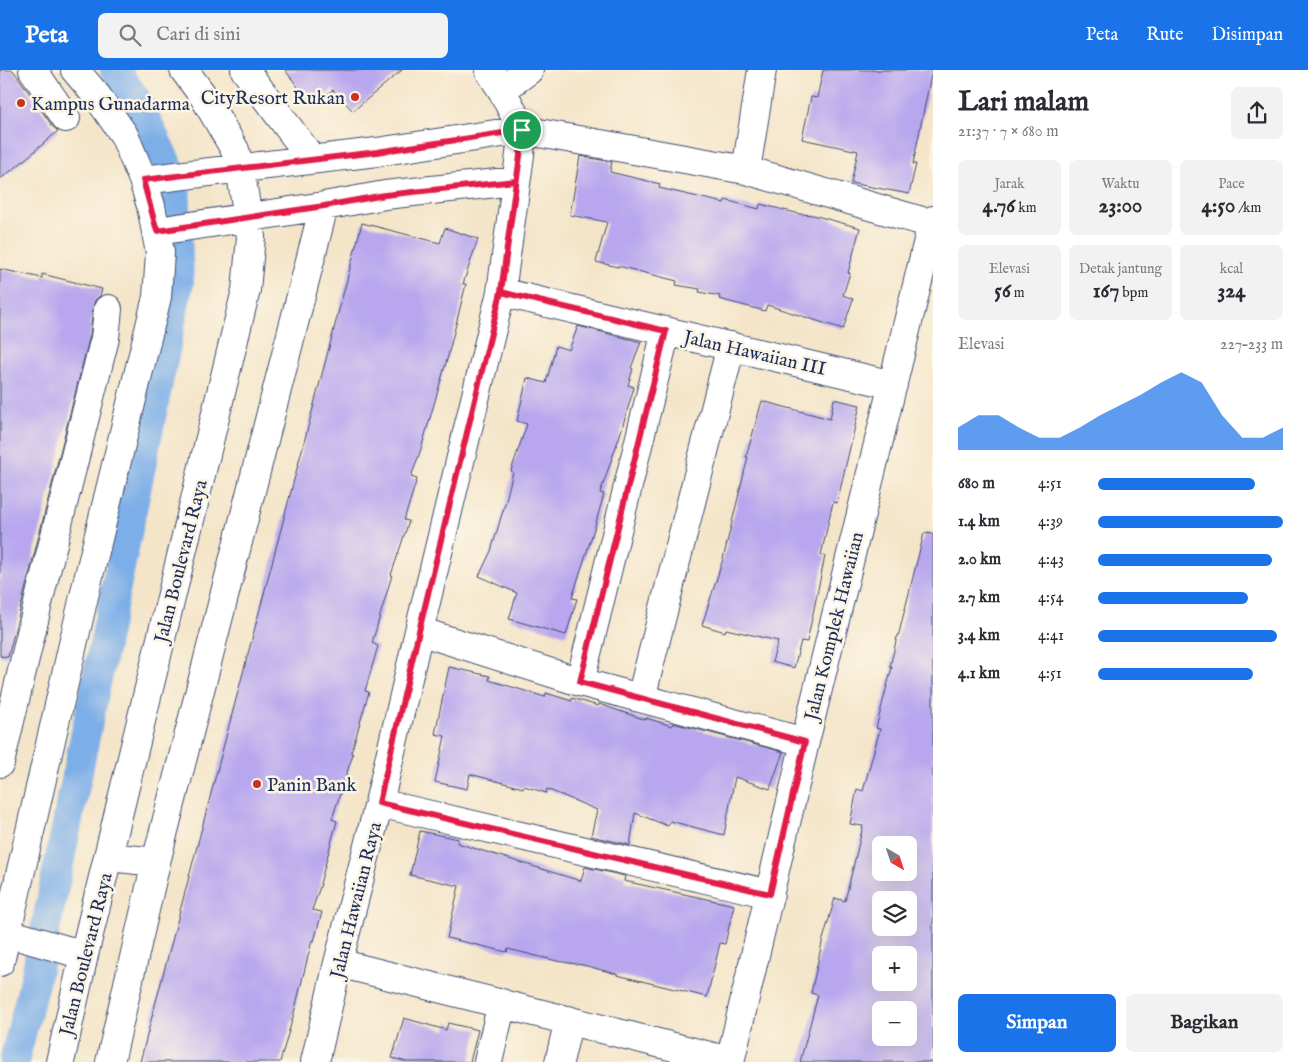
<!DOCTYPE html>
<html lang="id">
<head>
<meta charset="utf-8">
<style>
  body { margin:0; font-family:"IM FELL English",serif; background:#f2f2f3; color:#2b2b33; height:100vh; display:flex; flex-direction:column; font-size:19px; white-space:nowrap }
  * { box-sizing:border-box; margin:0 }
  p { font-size:16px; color:#7c7c81 }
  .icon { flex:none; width:28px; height:28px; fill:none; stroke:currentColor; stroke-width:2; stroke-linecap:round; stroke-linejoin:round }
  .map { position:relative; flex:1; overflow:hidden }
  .details { display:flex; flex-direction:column; background:#fff; width:375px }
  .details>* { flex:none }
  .needle { width:32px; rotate:141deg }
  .buttons { position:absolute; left:872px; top:766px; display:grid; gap:10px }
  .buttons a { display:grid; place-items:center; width:45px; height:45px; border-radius:8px; background:#fff; box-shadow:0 5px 20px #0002; font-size:25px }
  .pin { position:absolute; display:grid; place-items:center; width:42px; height:42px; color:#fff; margin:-21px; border:2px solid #fff; border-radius:50%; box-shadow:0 1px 5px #0007 }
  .round { display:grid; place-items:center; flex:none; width:52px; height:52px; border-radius:8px; background:#f2f2f3 }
  .overview { display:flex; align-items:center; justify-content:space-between; height:85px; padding:0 25px }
  h1 { font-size:28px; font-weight:700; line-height:38px }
  .stats { display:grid; grid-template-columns:repeat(3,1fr); gap:8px; height:85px; padding:5px 25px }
  .stats div { display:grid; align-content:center; border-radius:8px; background:#f2f2f3; text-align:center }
  .stats b { font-size:21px; font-weight:700 }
  .stats small { font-size:14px; font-weight:400 }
  .stats p { font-size:14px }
  .chart { height:140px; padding:10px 25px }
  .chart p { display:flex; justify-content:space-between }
  .chart svg { width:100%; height:90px; margin-top:5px; fill:#1a73e8; opacity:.7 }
  .button { display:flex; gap:10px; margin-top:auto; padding:10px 25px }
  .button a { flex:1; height:58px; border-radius:8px; background:#1a73e8; color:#fff; font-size:20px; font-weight:700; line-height:58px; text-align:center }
  .button a+a { background:#f2f2f3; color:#2b2b33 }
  ul { padding:0 25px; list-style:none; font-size:16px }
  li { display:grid; grid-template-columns:80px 60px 1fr; align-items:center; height:38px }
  li i { height:12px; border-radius:6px; background:#1a73e8 }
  header { display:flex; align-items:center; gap:30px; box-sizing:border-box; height:70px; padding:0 25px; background:#1a73e8; color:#fff }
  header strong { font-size:24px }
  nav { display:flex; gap:28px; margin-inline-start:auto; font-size:18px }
  .search { width:350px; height:45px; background:#f2f2f3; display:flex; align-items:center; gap:12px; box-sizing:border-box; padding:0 18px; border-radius:8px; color:#7c7c81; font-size:19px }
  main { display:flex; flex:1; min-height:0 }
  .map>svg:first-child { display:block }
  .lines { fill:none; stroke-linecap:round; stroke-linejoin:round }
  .canal { stroke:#7baee8; stroke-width:30 }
  .building { fill:#b8a7ee; fill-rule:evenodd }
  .minor-casing { stroke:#3c4a6e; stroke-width:30 }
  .minor { stroke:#fff; stroke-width:28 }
  .route-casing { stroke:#fff; stroke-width:10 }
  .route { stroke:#e11d48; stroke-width:6 }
  .poi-dot { fill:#c8321e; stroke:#fcf5e5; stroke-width:2 }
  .labels { text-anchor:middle; stroke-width:5; stroke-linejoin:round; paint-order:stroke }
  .poi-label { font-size:19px; fill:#1b2f5e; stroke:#fcf5e5; text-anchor:start }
  .street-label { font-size:19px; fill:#1b2f5e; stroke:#fcf5e5 }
</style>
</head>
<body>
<header>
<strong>Peta</strong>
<div class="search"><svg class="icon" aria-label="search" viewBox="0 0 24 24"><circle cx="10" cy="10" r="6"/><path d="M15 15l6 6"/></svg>Cari di sini</div>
<nav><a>Peta</a><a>Rute</a><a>Disimpan</a></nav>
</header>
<main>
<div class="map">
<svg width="933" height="992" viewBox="0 0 933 992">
  <rect width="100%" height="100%" fill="#fcf5e5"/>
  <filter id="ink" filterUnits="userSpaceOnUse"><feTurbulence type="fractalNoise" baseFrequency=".02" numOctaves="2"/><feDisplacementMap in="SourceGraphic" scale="10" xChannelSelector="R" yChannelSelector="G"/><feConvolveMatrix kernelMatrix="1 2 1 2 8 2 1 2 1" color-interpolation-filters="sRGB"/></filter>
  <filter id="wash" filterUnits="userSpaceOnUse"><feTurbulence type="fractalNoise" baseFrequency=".0096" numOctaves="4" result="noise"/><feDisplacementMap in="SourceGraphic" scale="20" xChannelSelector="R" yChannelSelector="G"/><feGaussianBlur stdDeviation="1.12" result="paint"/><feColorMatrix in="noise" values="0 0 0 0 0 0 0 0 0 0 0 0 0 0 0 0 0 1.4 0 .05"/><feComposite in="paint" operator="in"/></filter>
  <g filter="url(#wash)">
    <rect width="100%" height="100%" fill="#f4e5c9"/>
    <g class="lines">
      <path class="canal" d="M14,992L35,909L179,212L175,111L137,31L115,0"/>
    </g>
    <g id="blocks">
      <path class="building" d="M0,0H13L53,57L58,61L15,98L0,109Z
        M285,0H402L353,41L333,20L311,34Z
        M823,0H932L913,94H916L909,124L851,113L858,81L802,69L811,27L817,28Z
        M580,86L612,92L610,102L660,114L659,118L724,133L725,130L759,139L760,134L800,144L813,145L860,158L848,203H850L843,225L853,229L843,259L767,235L765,241L719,229L720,226L699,222L700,219L676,215L677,211L618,196V197L596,192L607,152L570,145Z
        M362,153L440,173L445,158L478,169L463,214H466L448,286L421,379L411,407L417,409L404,450L409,451L391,505H392L372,573L378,576L365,621L369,622L351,683L353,684L332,749L337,751L320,814H321L312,840L322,842L314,871L312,870L293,947L280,992H140Z
        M0,199L42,208V204L102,219L100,226L95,230L93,237L90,265L8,587L0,586Z
        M578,256L641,272L631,298L633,299L628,315L634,317L620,365L600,423L604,424L594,459L572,528L577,529L566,565L509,549L517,523L479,506L491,481L505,434L513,402L511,401L527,354L517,351L527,308L546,313L556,276L569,280Z
        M834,329L860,335L837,433L833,432L821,485L825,486L807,572L801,571L794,598L772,592L778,571L726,559L725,562L702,555L723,489L748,387H746L762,331L830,349Z
        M924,463L933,464V992H800L818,925L811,923L822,873L835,828L845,831L863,756L850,754L857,719L863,721L880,659L876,658L892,597H890L897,567H898ZM881,775H909V802H881ZM881,830H909V858H881ZM881,885H909V912H881ZM881,940H909V968H881Z
        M449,597L490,606L489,610L545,627L546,623L572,631V628L598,636L599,634L646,650V648L672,656L673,653L783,682L770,719L735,707L724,765L670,751L668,756L635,743L630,775L591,766L597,740L547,719L546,723L524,716L523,718L470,704L467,719L435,712L445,666L435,664Z
        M420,761L458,769L457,773L581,811L585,797L625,806L624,811L734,835L725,874L720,873L707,927L617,905V904L583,895L557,891L508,879L507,882L447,868L459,816L410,805Z
        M404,948L446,960L448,953L478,960L470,992H407L392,988Z"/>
    </g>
  </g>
  <g filter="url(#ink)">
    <use href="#blocks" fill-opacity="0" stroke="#3c4a6e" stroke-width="1"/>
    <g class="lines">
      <defs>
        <path id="minor" d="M33,0L66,48
          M245,0L312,89
          M502,20L529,0
          M746,100L762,0
          M143,110L377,82L522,60L746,100L932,154
          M157,161L324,136L385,125L516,111
          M501,222L893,315
          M419,561L580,612L805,672
          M580,612L666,261
          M641,628L731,276
          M0,693L42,517L105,268L108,239
          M379,733L770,824
          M109,787L156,792
          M7,863L84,885
          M0,892L85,522L157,227L160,183L151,136L143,110L124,65L97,26L75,0
          M338,893L730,991
          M60,992L84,885L246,220L251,167L240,98L235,80L204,27L184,0
          M110,992L156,792L324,136
          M315,992L338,893L379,733L419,561L501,222L520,85L522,60L502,20L489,0
          M488,992L502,933
          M559,992L569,950
          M730,992L805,672L933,150"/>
      </defs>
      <use href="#minor" class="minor-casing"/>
      <use href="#minor" class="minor"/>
    </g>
  </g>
  <g class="lines" filter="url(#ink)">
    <defs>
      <path id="route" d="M522,60L377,82L143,110L157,161L324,136L385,125L516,111L501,222L419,561L379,733L770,824L805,672L580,612L666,261L501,222L520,86L522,60"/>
    </defs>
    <use href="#route" class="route-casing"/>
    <use href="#route" class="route"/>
  </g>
  <g class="poi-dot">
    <circle cx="355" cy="27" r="5"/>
    <circle cx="21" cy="33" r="5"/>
    <circle cx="257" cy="714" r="5"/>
  </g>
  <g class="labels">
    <g class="poi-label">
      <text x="345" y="34" text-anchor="end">CityResort Rukan</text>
      <text x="31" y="40">Kampus Gunadarma</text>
      <text x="267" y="721">Panin Bank</text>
    </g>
    <g class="street-label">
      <text transform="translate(755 282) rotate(13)" y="7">Jalan Hawaiian III</text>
      <text transform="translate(180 491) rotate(-76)" y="7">Jalan Boulevard Raya</text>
      <text transform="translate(833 556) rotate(-76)" y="7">Jalan Komplek Hawaiian</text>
      <text transform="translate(355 830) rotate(-76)" y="7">Jalan Hawaiian Raya</text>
      <text transform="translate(85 884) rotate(-76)" y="7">Jalan Boulevard Raya</text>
    </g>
  </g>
</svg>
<div class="buttons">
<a><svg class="needle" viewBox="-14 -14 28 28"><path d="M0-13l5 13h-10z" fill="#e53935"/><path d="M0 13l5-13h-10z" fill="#7c7c81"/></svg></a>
<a><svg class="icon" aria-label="layers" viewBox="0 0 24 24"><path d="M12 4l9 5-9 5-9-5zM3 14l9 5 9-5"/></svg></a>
<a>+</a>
<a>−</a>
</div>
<div class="pin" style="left:522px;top:60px;background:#1e9e55"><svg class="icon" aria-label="arrive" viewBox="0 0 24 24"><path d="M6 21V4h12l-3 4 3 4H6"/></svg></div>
</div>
<section class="details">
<div class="overview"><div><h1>Lari malam</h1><p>21:37 · 7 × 680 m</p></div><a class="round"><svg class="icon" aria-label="share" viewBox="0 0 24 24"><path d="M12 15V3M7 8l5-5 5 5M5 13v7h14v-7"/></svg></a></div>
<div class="stats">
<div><p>Jarak</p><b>4.76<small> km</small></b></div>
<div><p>Waktu</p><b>23:00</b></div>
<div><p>Pace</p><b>4:50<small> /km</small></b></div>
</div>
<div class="stats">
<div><p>Elevasi</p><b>56<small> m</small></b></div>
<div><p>Detak jantung</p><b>167<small> bpm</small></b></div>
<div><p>kcal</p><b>324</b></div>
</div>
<div class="chart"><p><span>Elevasi</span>227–233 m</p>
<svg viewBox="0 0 160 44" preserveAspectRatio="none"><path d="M0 44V33L10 27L20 27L30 33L40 38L50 38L60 33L70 27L80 22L90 17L100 11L110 6L120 11L130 27L140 38L150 38L160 33V44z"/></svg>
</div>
<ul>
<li><b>680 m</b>4:51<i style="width:85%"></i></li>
<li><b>1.4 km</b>4:39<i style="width:100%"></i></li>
<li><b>2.0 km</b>4:43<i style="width:94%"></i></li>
<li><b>2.7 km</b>4:54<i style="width:81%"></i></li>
<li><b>3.4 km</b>4:41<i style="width:97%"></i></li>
<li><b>4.1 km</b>4:51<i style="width:84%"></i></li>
</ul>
<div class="button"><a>Simpan</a><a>Bagikan</a></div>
</section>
</main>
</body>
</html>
